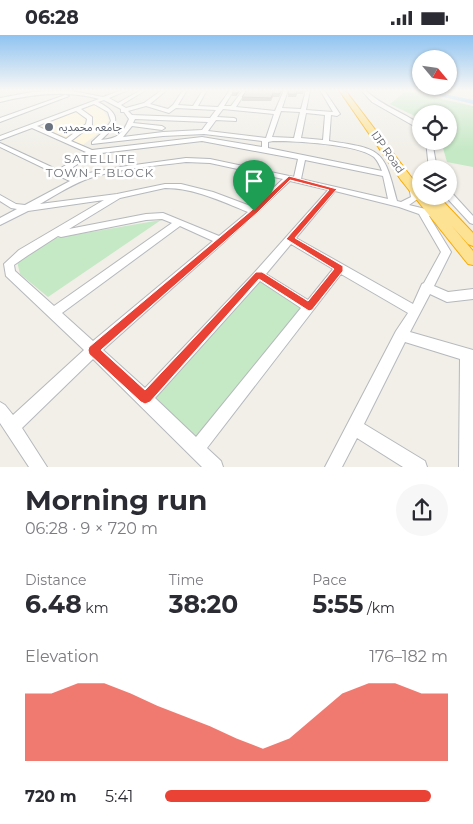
<!DOCTYPE html>
<html lang="en">
<head>
<meta charset="utf-8">
<style>
  body { margin:0; font-family:Montserrat,"Noto Sans Arabic",sans-serif; background:#f7f7f7; color:#2b2b33; height:100vh; display:flex; flex-direction:column; font-size:19px; white-space:nowrap }
  * { box-sizing:border-box; margin:0 }
  p { font-size:16px; color:#7c7c81 }
  .icon { flex:none; width:28px; height:28px; fill:none; stroke:currentColor; stroke-width:2; stroke-linecap:round; stroke-linejoin:round }
  .map { position:relative; height:432px; overflow:hidden }
  .drawer { display:flex; flex-direction:column; background:#fff; flex:1 }
  .drawer>* { flex:none }
  .needle { width:32px; rotate:119deg }
  .tools { position:absolute; left:412px; top:15px; display:grid; gap:10px }
  .tools a { display:grid; place-items:center; width:45px; height:45px; border-radius:50%; background:#fff; box-shadow:0 1px 4px #0004; font-size:25px }
  .pin { position:absolute; display:grid; place-items:center; width:42px; height:42px; color:#fff; margin:-51px -21px; border-radius:50% 50% 50% 0; rotate:-45deg; box-shadow:0 0 5px #0007 }
  .pin .icon { rotate:45deg }
  .round { display:grid; place-items:center; flex:none; width:52px; height:52px; border-radius:26px; background:#f7f7f7 }
  .head { display:flex; align-items:center; justify-content:space-between; height:85px; padding:0 25px }
  h1 { font-size:28px; font-weight:700; line-height:38px }
  .figures { display:grid; grid-template-columns:repeat(3,1fr); gap:8px; height:85px; padding:5px 25px }
  .figures div { display:grid; align-content:center }
  .figures b { font-size:25px; font-weight:700 }
  .figures small { font-size:14px; font-weight:400 }
  .figures p { font-size:14px }
  .chart { height:140px; padding:10px 25px }
  .chart p { display:flex; justify-content:space-between }
  .chart svg { width:100%; height:90px; margin-top:5px; fill:#ea4335; opacity:.7 }
  ul { padding:0 25px; list-style:none; font-size:16px }
  li { display:grid; grid-template-columns:80px 60px 1fr; align-items:center; height:38px }
  li i { height:12px; border-radius:6px; background:#ea4335 }
  .status { display:flex; justify-content:space-between; align-items:center; height:35px; padding:0 25px; background:#fff; direction:ltr }
  .status svg { height:14px; fill:currentColor }
  .map>svg:first-child { display:block }
  .commercial { fill:#fef7e0 }
  .green { fill:#c5e8c5 }
  .lines { fill:none; stroke-linecap:round; stroke-linejoin:round }
  .river { fill:#aadaff; fill-rule:evenodd }
  .minor-casing { stroke:#b5b8bc; stroke-width:2 }
  .highway-casing { stroke:#f9ab00; stroke-width:2 }
  .minor { fill:#fff; fill-rule:evenodd }
  .highway { fill:#fde293; fill-rule:evenodd }
  .wall { fill:#afaea9 }
  .shaded-wall { fill:#8f8d8a }
  .building { fill:#cccac5; stroke:#8f8d8a }
  .route { fill:#ea4335; stroke:#fff; fill-rule:evenodd }
  .worship-dot { fill:#6b7280; stroke:#fff; stroke-width:2 }
  .labels { text-anchor:middle; stroke-width:5; stroke-linejoin:round; paint-order:stroke }
  .far-worship-label { font-size:11px; fill:#5b616d; stroke:#fff; text-anchor:start }
  .far-street-label { font-size:11px; fill:#5f6368; stroke:#fff }
  .far-neighbourhood-label { font-size:12px; letter-spacing:1px; fill:#70757a; stroke:#fff }
</style>
</head>
<body>
<div class="status"><b>06:28</b><svg viewBox="0 0 49 12"><path d="M0 12V9h3v3zM5 12V6h3v6zM10 12V3h3v9zM15 12V0h3v12zM26 1h20v11H26zM47 4h2v5h-2z"/></svg></div>
<div class="map">
<svg width="473" height="432" viewBox="0 0 473 432">
  <rect width="100%" height="100%" fill="#f1efe8"/>
  <path class="commercial" d="M93,68L103,75L109,85L100,97L80,112L33,91Z"/>
  <path class="green" d="M406,56L473,71V132L447,127L441,106H449V79H421V84L390,69Z
    M161,185L48,262L20,239L17,226L50,204Z
    M258,243L301,273L194,404L154,361Z"/>
  <g class="lines">
    <path class="river" d="M415,55H426L473,65V69Z"/>
    <defs>
      <path id="minor" d="M122,55H128L109,63L118,68L141,55H146L121,70L126,73L144,68L162,55H167L150,69L168,74L173,70L183,55H187L178,70L193,71L203,55H207L198,71L218,72L230,55H234L224,71H231L243,55H247L236,72L275,76L284,55H288L282,73L301,74L306,55H310L306,75L333,77L320,55H324L340,79L337,81L331,80L329,106C383,114 384,115 397,166L401,167L411,162L409,152L410,150H416L419,163L409,170L438,177L439,179L438,181H429L451,217L434,251L448,257L473,254V264L447,267L430,259L410,297L473,315V432H459L460,324L405,307L364,389L425,426L427,432H403L357,403L342,432H325L396,296L408,278L341,239L207,413L221,426L223,432H202L93,324L22,393L47,432H29L0,388V367L5,370L13,380L84,315L6,241L4,229L19,215L104,165L28,176L0,190V183L17,174L11,173L0,166V160L16,169L25,170L70,146L59,141H54V138L0,112V108L58,135L86,117L32,93L0,105V101L99,64C67,55 32,59 0,67V63L32,57L51,56H72L103,62ZM104,65L121,74V77H124L129,84C122,100 118,103 101,105C119,89 122,79 98,67ZM94,69L108,77L111,86L106,94L92,107V109L163,101L204,99L262,106V112L202,102L92,115L71,106L92,90V82L81,74ZM146,71L169,78L176,73L216,75L210,83L132,80L128,76ZM223,74L274,79L266,103L208,96L216,85L236,86V84L234,83L217,82ZM76,76L87,84L86,89L66,104L37,91ZM281,76L300,77L294,103L272,102ZM306,78L325,80L323,105L301,103ZM135,84L208,87L202,95L163,97L123,102L132,91L162,95L165,93L162,91L133,88ZM202,106L298,124L294,142L210,124L186,123L120,132L89,138L76,143L64,138L93,119ZM273,106C295,106 357,109 374,122C378,126 380,131 382,136L268,113V107ZM305,125L383,141L388,164L301,144ZM186,127L210,128L283,144L253,172L213,157L181,149H165L117,159L40,169C57,159 74,148 93,142C122,133 155,131 186,127ZM290,146L328,155L255,237L145,353L103,315L224,207ZM165,153C194,153 221,166 248,177L219,201L163,178L146,179L69,194L120,163ZM335,156L399,172L419,179L441,217L424,248L422,249L413,269L296,203ZM162,184L172,188L54,271L15,236L14,230L27,221L58,201L61,202L146,185ZM180,191L213,206L93,306L62,278ZM291,209L333,234L308,265L266,239ZM260,246L301,273L196,402L155,363Z
        M361,55H365C382,71 403,77 421,90V95L372,67Z
        M65,60L69,61L0,87V83Z
        M426,106H432L437,134H429Z
        M449,158H452L473,181V189L470,188L446,162L449,161Z"/>
      <path id="highway" d="M339,55H345L421,155V161H438L473,198V211L468,209L452,191L473,216V230L468,229L401,145Z"/>
    </defs>
    <use href="#minor" class="minor-casing"/>
    <use href="#highway" class="highway-casing"/>
    <use href="#minor" class="minor"/>
    <use href="#highway" class="highway"/>
  </g>
  <path class="wall" d="M241,55L236,61H232V58Z
    M247,55H283L279,62H273L271,66H242V62Z
    M289,55H304L303,59H297L296,62H288Z"/>
  <path class="shaded-wall" d="M238,55H241L236,61V58Z"/>
  <path class="building" d="M234,55H238L236,58H232Z
    M247,55H282L279,59L273,58L271,63L242,62Z
    M289,55H304L303,56H297L296,59H288Z"/>
  <linearGradient id="sky" x2="0" y2="1"><stop stop-color="#8fc3f1"/><stop offset="0.48" stop-color="#f9f8f5"/><stop offset="1" stop-color="#f9f8f5" stop-opacity="0"/></linearGradient>
  <rect width="473" height="115" fill="url(#sky)"/>
  <path class="route" d="M289,141L337,154L295,203L343,231V236L312,275L309,276L259,244L150,367L145,369L141,367L89,319L88,315L89,312L252,175ZM290,145L329,155L286,204L334,234L308,266L262,237H256L145,355L101,315L257,178Z"/>
  <circle class="worship-dot" cx="49" cy="92" r="5"/>
  <g class="labels">
    <g class="far-worship-label">
      <text x="59" y="96">جامعہ محمدیہ</text>
    </g>
    <g class="far-street-label">
      <text transform="translate(388 117) rotate(55)" y="4">IJP Road</text>
    </g>
    <g class="far-neighbourhood-label">
      <text x="100" y="128">SATELLITE<tspan x="100" dy="14">TOWN F BLOCK</tspan></text>
    </g>
  </g>
</svg>
<div class="tools">
<a><svg class="needle" viewBox="-14 -14 28 28"><path d="M0-13l5 13h-10z" fill="#e53935"/><path d="M0 13l5-13h-10z" fill="#7c7c81"/></svg></a>
<a><svg class="icon" aria-label="locate" viewBox="0 0 24 24"><circle cx="12" cy="12" r="6"/><path d="M12 2v4M12 18v4M2 12h4M18 12h4"/></svg></a>
<a><svg class="icon" aria-label="layers" viewBox="0 0 24 24"><path d="M12 4l9 5-9 5-9-5zM3 14l9 5 9-5"/></svg></a>
</div>
<div class="pin" style="left:254px;top:176px;background:#1e9e55"><svg class="icon" aria-label="arrive" viewBox="0 0 24 24"><path d="M6 21V4h12l-3 4 3 4H6"/></svg></div>
</div>
<section class="drawer">
<div class="head"><div><h1>Morning run</h1><p>06:28 · 9 × 720 m</p></div><a class="round"><svg class="icon" aria-label="share" viewBox="0 0 24 24"><path d="M12 15V3M7 8l5-5 5 5M5 13v7h14v-7"/></svg></a></div>
<div class="figures">
<div><p>Distance</p><b>6.48<small> km</small></b></div>
<div><p>Time</p><b>38:20</b></div>
<div><p>Pace</p><b>5:55<small> /km</small></b></div>
</div>
<div class="chart"><p><span>Elevation</span>176–182 m</p>
<svg viewBox="0 0 160 44" preserveAspectRatio="none"><path d="M0 44V11L10 11L20 6L30 6L40 11L50 17L60 22L70 27L80 33L90 38L100 33L110 22L120 11L130 6L140 6L150 11L160 11V44z"/></svg>
</div>
<ul>
<li><b>720 m</b>5:41<i style="width:94%"></i></li>
</ul>
</section>
</body>
</html>
